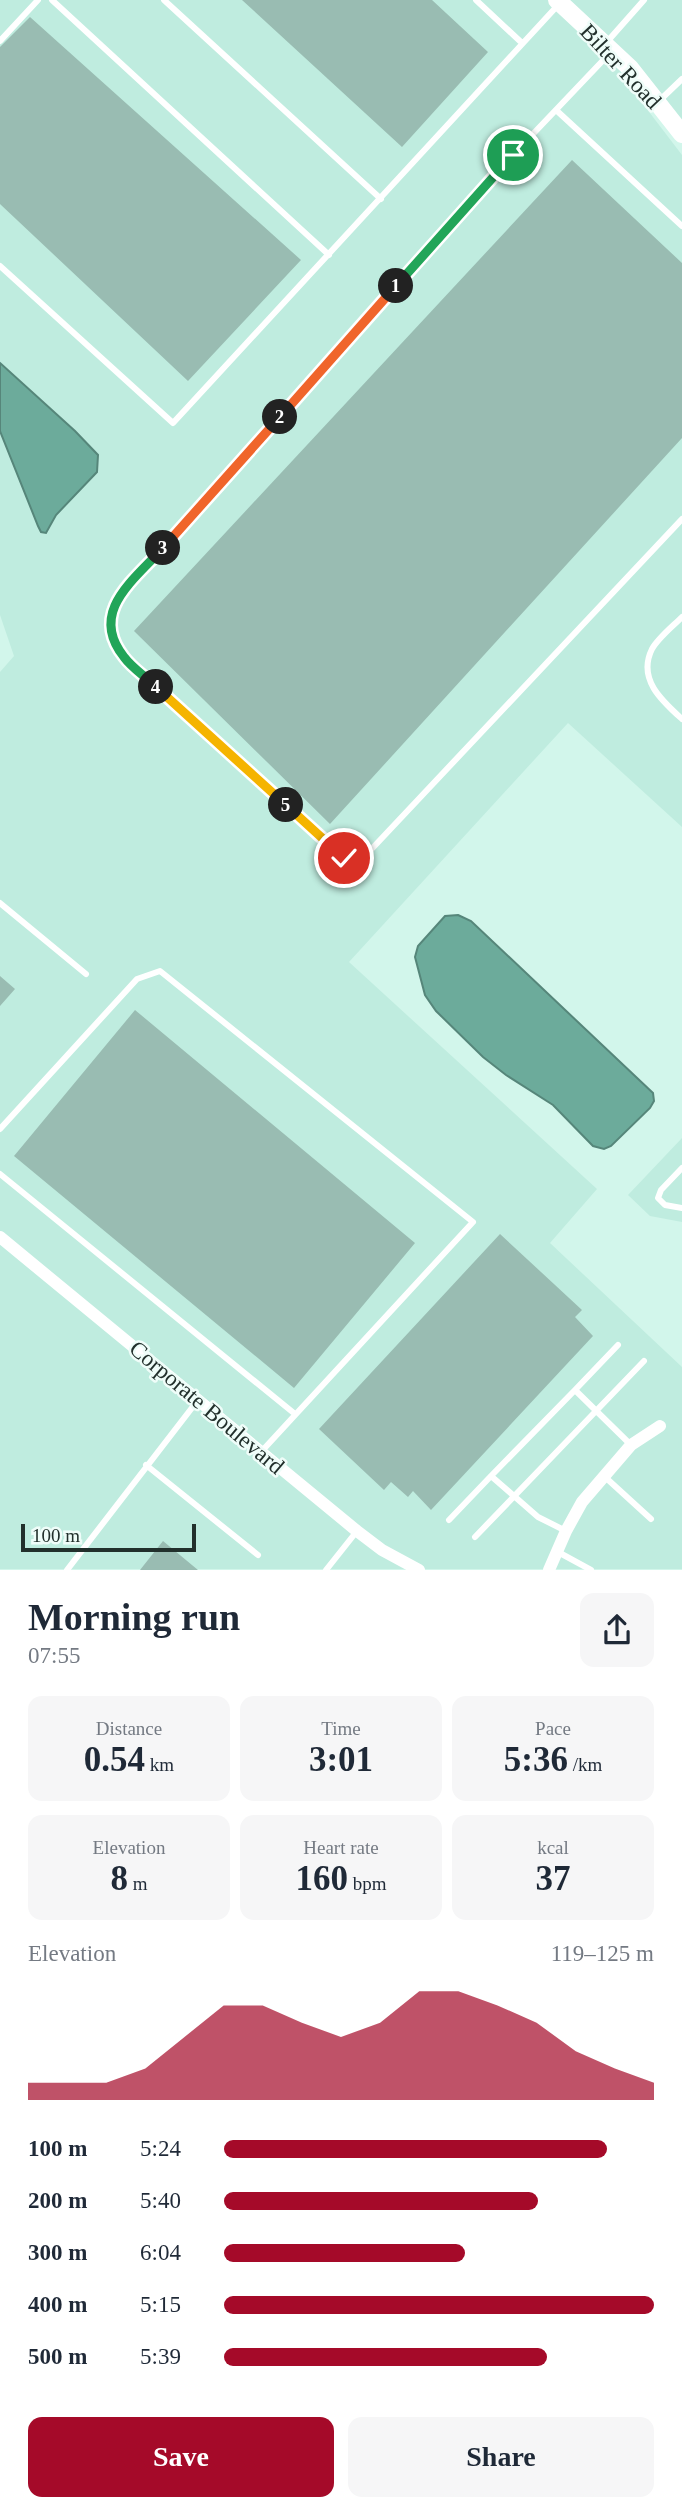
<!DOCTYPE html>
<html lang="en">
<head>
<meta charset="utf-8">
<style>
  body { margin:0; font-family:Georgia,serif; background:#f6f6f7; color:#1f2937; height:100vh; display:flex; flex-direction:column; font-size:26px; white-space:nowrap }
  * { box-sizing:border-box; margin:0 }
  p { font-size:23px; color:#747a83 }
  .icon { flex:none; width:38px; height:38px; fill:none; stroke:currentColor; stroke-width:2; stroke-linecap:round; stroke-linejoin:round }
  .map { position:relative; height:1570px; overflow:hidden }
  .drawer { display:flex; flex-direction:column; background:#fff; flex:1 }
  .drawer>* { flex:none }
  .scale { position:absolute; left:21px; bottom:18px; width:175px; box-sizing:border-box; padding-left:7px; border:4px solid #22302c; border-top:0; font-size:19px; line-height:24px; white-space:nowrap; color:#22302c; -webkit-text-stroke:5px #effdf9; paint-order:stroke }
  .pin { position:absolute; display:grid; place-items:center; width:60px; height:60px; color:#fff; margin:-30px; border:4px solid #fff; border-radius:50%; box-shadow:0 2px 7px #0007 }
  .km { position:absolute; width:35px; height:35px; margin:-18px; border-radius:50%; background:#222; color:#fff; font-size:19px; line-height:35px; text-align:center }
  .round { display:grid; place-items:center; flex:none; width:74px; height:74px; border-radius:14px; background:#f6f6f7 }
  .summary { display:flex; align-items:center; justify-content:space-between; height:119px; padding:0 28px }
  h1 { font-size:38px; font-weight:600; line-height:52px }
  .figures { display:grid; grid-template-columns:repeat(3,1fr); gap:10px; height:119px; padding:7px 28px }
  .figures div { display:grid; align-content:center; border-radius:14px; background:#f6f6f7; text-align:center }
  .figures b { font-size:35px; font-weight:600 }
  .figures small { font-size:19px; font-weight:400 }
  .figures p { font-size:19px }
  .chart { height:196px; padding:14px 28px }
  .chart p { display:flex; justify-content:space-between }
  .chart svg { width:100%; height:126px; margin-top:7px; fill:#a50a29; opacity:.7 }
  .action { display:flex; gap:14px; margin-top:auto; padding:14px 28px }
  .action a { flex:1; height:80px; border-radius:14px; background:#a50a29; color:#fff; font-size:28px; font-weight:600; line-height:80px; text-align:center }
  .action a+a { background:#f6f6f7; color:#1f2937 }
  ul { padding:0 28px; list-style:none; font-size:23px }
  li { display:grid; grid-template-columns:112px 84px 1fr; align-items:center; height:52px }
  li i { height:18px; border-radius:9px; background:#a50a29 }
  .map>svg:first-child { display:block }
  .built { fill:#bfecdf }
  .water { fill:#6cab9b; stroke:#56867a; stroke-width:2 }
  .building { fill:#99bcb2 }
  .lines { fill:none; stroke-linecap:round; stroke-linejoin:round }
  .lane { stroke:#fff; stroke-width:6 }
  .street { stroke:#fff; stroke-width:12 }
  .secondary { stroke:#fff; stroke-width:18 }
  .split-1-casing { stroke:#fff; stroke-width:14 }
  .split-2-casing { stroke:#fff; stroke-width:14 }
  .split-3-casing { stroke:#fff; stroke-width:14 }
  .split-4-casing { stroke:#fff; stroke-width:14 }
  .split-5-casing { stroke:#fff; stroke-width:14 }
  .split-6-casing { stroke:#fff; stroke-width:14 }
  .split-1 { stroke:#22a559; stroke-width:9 }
  .split-2 { stroke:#f0652b; stroke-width:9 }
  .split-3 { stroke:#f0652b; stroke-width:9 }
  .split-4 { stroke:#22a559; stroke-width:9 }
  .split-5 { stroke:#f5b400; stroke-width:9 }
  .split-6 { stroke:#f5b400; stroke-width:9 }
  .labels { text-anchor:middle; stroke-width:5; stroke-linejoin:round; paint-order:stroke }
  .street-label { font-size:23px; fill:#22302c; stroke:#effdf9 }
</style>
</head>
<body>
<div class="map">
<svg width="682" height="1570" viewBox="0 0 682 1570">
  <rect width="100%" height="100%" fill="#d2f6eb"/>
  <path class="built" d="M0,0H682V135L630,87L682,155V827L568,723L349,962L597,1189L550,1243L682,1367V1569H0V672L14,656L0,615Z
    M682,1138V1222L650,1216L628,1195Z"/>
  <path class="water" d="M0,363L75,431L98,455L97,472L56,515L46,533L41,532L38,526L0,431Z
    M458,915L471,921L653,1093L654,1101L650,1108L611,1146L604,1149L593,1146L553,1105L506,1075L483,1057L436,1011L425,995L415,957L418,946L445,916Z"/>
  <path class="building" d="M242,0H432L488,52L402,147Z
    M30,17L301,260L188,381L0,204V47Z
    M572,160L682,263V438L330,824L134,631Z
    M0,976L15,989L0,1006Z
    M135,1010L415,1243L294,1388L14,1156Z
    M500,1234L582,1310L575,1317L593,1336L431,1510L413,1491L408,1497L391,1482L384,1490L319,1429Z
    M163,1541L198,1570H140Z"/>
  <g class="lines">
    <path class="lane" d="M52,0L329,255
      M164,0L381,199
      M476,0L522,43
      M0,41L38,0
      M606,43L644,0
      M610,53L513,155L130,584C105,613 105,624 124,658L344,857L355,859L366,855L682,519
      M658,102L682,79
      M556,110L682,226
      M0,266L173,423L559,4
      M682,617C673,626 658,638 652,649C637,679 662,701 682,719
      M0,903L86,974
      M0,1129L137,979L160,971L473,1222L261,1452
      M682,1168L661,1190L658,1198L665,1205L682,1208
      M0,1174L295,1414
      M575,1390L618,1345
      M146,1465L258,1555
      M605,1477L651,1519
      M449,1520L491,1476
      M566,1531L538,1517L491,1476L575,1390L631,1445
      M475,1537L644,1361
      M558,1552L591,1570
      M67,1570L198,1400
      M326,1570L357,1531"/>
    <path class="street" d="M0,1237L357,1531L382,1550L419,1570
      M549,1570L566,1531L582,1502L631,1445L660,1426"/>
    <path class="secondary" d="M557,0L630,68L682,134"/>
  </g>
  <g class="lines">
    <defs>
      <path id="split-1" d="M396,286L513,155"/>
      <path id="split-2" d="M280,417L396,286"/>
      <path id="split-3" d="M163,548L280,417"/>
      <path id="split-4" d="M156,687C146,677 132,668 124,657C88,612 134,580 163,548"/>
      <path id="split-5" d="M156,687L286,805"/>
      <path id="split-6" d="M286,805L344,858"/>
    </defs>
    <use href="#split-1" class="split-1-casing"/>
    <use href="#split-2" class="split-2-casing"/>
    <use href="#split-3" class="split-3-casing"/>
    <use href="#split-4" class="split-4-casing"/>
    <use href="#split-5" class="split-5-casing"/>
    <use href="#split-6" class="split-6-casing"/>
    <use href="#split-1" class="split-1"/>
    <use href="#split-2" class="split-2"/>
    <use href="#split-3" class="split-3"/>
    <use href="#split-4" class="split-4"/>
    <use href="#split-5" class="split-5"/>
    <use href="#split-6" class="split-6"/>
  </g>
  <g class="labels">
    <g class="street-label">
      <text transform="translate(621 66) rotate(47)" y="8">Bilter Road</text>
      <text transform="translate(207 1407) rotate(40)" y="8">Corporate Boulevard</text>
    </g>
  </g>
</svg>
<div class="scale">100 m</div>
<div class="pin" style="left:513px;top:155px;background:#1e9e55"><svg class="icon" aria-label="arrive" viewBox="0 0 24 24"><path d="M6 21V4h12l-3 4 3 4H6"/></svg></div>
<div class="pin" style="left:344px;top:858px;background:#d93025"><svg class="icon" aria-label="check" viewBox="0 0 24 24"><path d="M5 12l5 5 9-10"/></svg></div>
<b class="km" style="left:396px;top:286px">1</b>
<b class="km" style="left:280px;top:417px">2</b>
<b class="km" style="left:163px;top:548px">3</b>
<b class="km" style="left:156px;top:687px">4</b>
<b class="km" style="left:286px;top:805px">5</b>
</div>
<section class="drawer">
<div class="summary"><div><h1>Morning run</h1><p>07:55</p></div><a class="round"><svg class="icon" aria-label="share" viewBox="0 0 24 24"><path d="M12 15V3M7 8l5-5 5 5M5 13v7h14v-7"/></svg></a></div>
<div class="figures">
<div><p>Distance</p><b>0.54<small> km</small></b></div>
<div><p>Time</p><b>3:01</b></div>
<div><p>Pace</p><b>5:36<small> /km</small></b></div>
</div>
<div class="figures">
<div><p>Elevation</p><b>8<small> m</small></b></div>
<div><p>Heart rate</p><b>160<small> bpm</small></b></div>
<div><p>kcal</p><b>37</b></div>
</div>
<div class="chart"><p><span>Elevation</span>119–125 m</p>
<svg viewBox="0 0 160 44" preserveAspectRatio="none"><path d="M0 44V38L10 38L20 38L30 33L40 22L50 11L60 11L70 17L80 22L90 17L100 6L110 6L120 11L130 17L140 27L150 33L160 38V44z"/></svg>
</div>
<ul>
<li><b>100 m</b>5:24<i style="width:89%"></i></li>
<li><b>200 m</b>5:40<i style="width:73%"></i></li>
<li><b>300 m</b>6:04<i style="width:56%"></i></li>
<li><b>400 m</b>5:15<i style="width:100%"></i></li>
<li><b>500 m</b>5:39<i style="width:75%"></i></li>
</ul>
<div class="action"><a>Save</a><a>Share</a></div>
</section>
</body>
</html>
